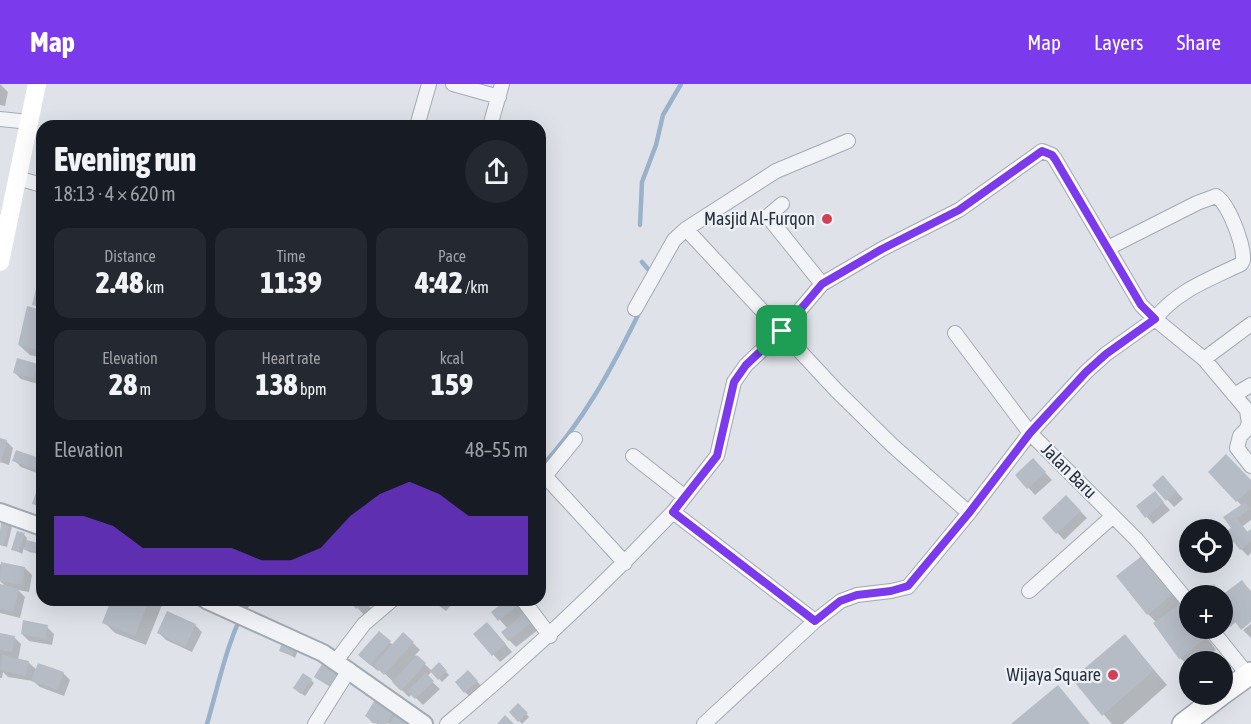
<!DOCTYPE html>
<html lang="en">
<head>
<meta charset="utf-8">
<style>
  body { margin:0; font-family:"Asap Condensed",sans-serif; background:#242831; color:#f1f3f6; height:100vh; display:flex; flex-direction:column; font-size:22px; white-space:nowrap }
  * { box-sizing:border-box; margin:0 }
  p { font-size:20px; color:#9ea1a6 }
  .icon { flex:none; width:33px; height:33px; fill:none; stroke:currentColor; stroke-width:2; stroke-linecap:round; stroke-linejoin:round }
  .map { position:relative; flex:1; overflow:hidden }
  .panel { position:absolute; left:36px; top:36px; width:510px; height:486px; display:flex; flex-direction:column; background:#171b24; border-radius:18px; box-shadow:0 6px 24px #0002 }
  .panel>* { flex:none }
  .fabs { position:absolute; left:1179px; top:435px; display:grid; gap:12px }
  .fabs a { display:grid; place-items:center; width:54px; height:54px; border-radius:50%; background:#171b24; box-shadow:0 6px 24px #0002; font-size:30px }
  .pin { position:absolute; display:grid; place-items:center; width:51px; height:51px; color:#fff; margin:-26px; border-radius:12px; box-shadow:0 3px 9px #0006 }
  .round { display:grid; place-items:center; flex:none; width:63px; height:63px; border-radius:32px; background:#242831 }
  .head { display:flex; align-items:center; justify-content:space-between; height:102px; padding:0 18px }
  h1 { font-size:33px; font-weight:800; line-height:45px }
  .figures { display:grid; grid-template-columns:repeat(3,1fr); gap:9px; height:102px; padding:6px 18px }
  .figures div { display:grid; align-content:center; border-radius:15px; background:#242831; text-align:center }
  .figures b { font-size:30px; font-weight:800 }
  .figures small { font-size:16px; font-weight:400 }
  .figures p { font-size:16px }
  .chart { height:168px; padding:12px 18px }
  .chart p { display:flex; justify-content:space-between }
  .chart svg { width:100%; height:108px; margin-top:6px; fill:#7c3aed; opacity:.7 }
  header { display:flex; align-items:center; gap:36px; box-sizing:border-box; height:84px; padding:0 30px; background:#7c3aed; color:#fff }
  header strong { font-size:28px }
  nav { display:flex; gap:33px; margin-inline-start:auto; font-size:21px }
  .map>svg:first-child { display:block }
  .shadow { fill:#0003 }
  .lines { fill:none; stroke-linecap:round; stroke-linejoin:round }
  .stream { stroke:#99b1ca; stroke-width:4.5 }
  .building { fill:#b6bcc6 }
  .minor-casing { stroke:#a4aab3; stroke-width:16 }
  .tertiary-casing { stroke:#a4aab3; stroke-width:20 }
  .primary-casing { stroke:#9ea7b5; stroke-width:24 }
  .minor { stroke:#f2f4f7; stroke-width:14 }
  .tertiary { stroke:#f2f4f7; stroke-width:16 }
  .secondary { stroke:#fff; stroke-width:18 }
  .primary { stroke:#fff; stroke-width:21 }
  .route-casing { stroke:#fff; stroke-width:12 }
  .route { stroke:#7c3aed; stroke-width:8 }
  .poi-dot { fill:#d24058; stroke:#eef2f6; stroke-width:2 }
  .labels { text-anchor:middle; stroke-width:4.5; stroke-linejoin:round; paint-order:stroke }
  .poi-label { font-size:18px; fill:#273140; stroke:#eef2f6; text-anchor:end }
  .street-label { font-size:18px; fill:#273140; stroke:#eef2f6 }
</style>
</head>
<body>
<header>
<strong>Map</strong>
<nav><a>Map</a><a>Layers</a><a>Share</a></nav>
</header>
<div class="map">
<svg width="1251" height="640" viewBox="0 0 1251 640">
  <rect width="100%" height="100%" fill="#dfe3e9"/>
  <path class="shadow" d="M0,0L8,8L5,22L0,21Z
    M42,207V274L30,271L19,261L40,227L34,220Z
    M37,281L42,286L41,301L21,295L14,288Z
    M0,355L6,357L13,364L9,381L0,378Z
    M14,376H42V391L21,383Z
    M1033,376L1052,396L1035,411L1017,391Z
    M1210,388L1251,398V436L1243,442L1248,449L1251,446V469L1248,472L1241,465L1233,444L1225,433L1242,422Z
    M1170,400L1183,415L1174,423L1154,401Z
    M1066,413L1087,434L1064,456L1044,434Z
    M1161,416L1170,426L1153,440L1138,423Z
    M2,438L12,443L7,463L0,461V447Z
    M24,451L27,454L26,458L39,460L42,463L40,470L29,468L24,464L22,470L13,465Z
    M1143,473L1190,530V544H1200L1216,566L1200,578H1190V583L1180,574L1157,539L1148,530Z
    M0,480L2,481L25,484L32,491L29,508L18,506L25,513L20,534L0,529V501L6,503L0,497Z
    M1242,498L1251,507V536L1237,537L1230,543L1222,536V512H1203L1214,502L1223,512Z
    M112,516H164L146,561L115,549L104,538Z
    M350,516H364L371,524L364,531Z
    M431,516H448L452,520L446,527Z
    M508,516H515L525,528L523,530L538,546L516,563L509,556L508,545L493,528Z
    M1251,540V554L1243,546Z
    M195,541L202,548L192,568L166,556L159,549Z
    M47,543L54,550L52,561L29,557L22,550Z
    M494,547L512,568L500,578L475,550Z
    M379,549L393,561L404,550L420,566L415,571L432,587L439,580L449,591L442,598L432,587L427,593L440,605L423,621L412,610L409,613L380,585L378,587L367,578Z
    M0,551L14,553L21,560L18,576L28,578L37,586L63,589L70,596L64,612L40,603L33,597L8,593L3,588L2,594H0Z
    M1125,552L1167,601L1123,640H1112L1074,596Z
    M295,563L298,566L295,574L281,566Z
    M475,595L484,605L472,615L465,608Z
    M311,596L314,599L305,612L298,607Z
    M376,616L411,640L373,639L366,632Z
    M518,621L529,633L522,640L511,628Z"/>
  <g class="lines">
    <path class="stream" d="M640,141L642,98L656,61L663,31L681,0
      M642,178L653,191
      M540,384C583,339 613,282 640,227
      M207,640C218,603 229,548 250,516"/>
  </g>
  <path class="building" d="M36,205L42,206V223L32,221Z
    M27,222L42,226V267L18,261Z
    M17,274L38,280L34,294L13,289Z
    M0,354L7,356L1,379L0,378Z
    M16,366L42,375V387L12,377Z
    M1226,370L1251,396V404L1236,418L1208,388Z
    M1033,374L1046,388L1027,405L1015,391Z
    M42,391V423L32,420Z
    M1163,391L1177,408L1166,417L1152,401Z
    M1155,407L1164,418L1145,434L1136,422Z
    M1066,411L1081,427L1056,450L1042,434Z
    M1245,418L1250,425L1237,434L1247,448L1251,445V457L1240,466L1226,448L1231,444L1223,433Z
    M1,436L10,439L4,461L0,460Z
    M17,447L25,449L19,468L11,466Z
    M26,456L39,459L38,468L24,466Z
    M1143,471L1173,510L1147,531L1116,492Z
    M1,478L25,483L22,501L0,497Z
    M1242,496L1251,508V538L1241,546L1227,526L1222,530V512H1199L1214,500L1222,511Z
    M0,500L19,505L13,528L0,525Z
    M111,516H149L135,552L102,539Z
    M348,516H366L356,525Z
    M506,516H516L520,520L498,537L491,528Z
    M1181,519L1190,531V544H1199L1206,554L1179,575L1153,539Z
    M167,527L196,540L185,563L157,549Z
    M525,529L532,538L508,557L501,548Z
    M23,536L48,541L45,555L21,550Z
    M487,538L506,560L492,572L473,550Z
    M379,547L391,557L370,581L358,571Z
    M403,548L414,558L384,591L374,581Z
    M0,549L15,552L12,568L0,566Z
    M1125,550L1154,586L1102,632L1072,595Z
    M283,556L296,562L292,572L279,567Z
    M2,571L29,577L26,592L0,586Z
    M417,571L426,579L401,607L392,598Z
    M439,578L447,587L438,596L430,587Z
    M38,579L64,588L57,606L31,597Z
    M322,580L340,591L332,604L314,593Z
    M468,586L478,597L464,609L455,598Z
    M303,589L312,595L301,610L293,604Z
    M426,589L434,597L415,615L407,607Z
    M1058,601L1090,640H1011Z
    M376,614L395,626L386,640H377L365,632Z
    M518,619L528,629L518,638L509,628Z
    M397,628L408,635L405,640H389Z
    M505,631L514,640H497Z"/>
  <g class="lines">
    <defs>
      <path id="minor" d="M453,0L499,13
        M0,35L29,38
        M417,42L429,0
        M490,42L502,0
        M17,94L42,101
        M782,120L769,131V134L822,200
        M686,145L836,306L893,362L969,429
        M635,225L674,156L686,145L776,87L848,57
        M955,249L1030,349L1137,456L1190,520
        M1204,275L1251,240
        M1234,311L1251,301
        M633,372L685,413
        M545,392L575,355
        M540,395L545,392L625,479
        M1029,507L1113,432
        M523,516L550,552
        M815,537L673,428L717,372L734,298L746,281L782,247L822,200L882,165L959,126L1042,67L1052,71L1055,75L1141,221L1155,235C1176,207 1210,195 1241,180L1243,176C1244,161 1229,120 1216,112L1197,119L1108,164
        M1210,544L1248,591
        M336,577L364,540L392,516
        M315,640L349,586
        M447,640C527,573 601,504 673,428
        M704,640L815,537L841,517L857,511L891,507L908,503L969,429L1030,349L1086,288L1106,270L1155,235L1204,275L1247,326L1249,340L1246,346L1240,352L1237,364L1251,382"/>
      <path id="tertiary" d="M0,428L42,443
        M206,516L323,569L424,640"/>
      <path id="primary" d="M1222,610L1251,589
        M1183,640L1222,610"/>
    </defs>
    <use href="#minor" class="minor-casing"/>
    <use href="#tertiary" class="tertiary-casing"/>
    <use href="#primary" class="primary-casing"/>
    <use href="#minor" class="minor"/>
    <use href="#tertiary" class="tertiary"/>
    <path class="secondary" d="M0,178L37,0"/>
    <use href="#primary" class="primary"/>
  </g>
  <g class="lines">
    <defs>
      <path id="route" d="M1042,67L1052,71L1055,75L1141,221L1155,235L1106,270L1086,288L1030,349L969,429L908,502L891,507L857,511L840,517L815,537L673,428L717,372L734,298L746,281L782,247L822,200L882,165L959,126Z"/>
    </defs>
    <use href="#route" class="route-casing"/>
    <use href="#route" class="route"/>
  </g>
  <g class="poi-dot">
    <circle cx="827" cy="135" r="6"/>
    <circle cx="1113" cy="591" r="6"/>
  </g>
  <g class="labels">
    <g class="poi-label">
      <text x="815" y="141">Masjid Al-Furqon</text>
      <text x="1101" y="597">Wijaya Square</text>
    </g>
    <g class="street-label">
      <text transform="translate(1069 387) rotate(45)" y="6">Jalan Baru</text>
    </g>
  </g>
</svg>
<div class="fabs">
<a><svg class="icon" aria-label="locate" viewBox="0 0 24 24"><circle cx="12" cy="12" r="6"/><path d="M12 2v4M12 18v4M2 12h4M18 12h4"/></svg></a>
<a>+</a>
<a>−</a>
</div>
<div class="pin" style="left:782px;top:247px;background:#1e9e55"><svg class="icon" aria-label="arrive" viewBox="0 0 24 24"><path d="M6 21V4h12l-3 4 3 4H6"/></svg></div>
<section class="panel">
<div class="head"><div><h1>Evening run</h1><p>18:13 · 4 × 620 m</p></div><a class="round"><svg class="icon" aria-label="share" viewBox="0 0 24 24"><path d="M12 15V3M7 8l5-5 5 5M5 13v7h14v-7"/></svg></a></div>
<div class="figures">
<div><p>Distance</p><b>2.48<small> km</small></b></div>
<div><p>Time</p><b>11:39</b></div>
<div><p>Pace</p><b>4:42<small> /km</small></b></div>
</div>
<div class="figures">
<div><p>Elevation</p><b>28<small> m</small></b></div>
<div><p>Heart rate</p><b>138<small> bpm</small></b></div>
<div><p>kcal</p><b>159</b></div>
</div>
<div class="chart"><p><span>Elevation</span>48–55 m</p>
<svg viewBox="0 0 160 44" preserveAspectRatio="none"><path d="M0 44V20L10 20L20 24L30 33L40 33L50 33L60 33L70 38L80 38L90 33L100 20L110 11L120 6L130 11L140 20L150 20L160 20V44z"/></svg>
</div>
</section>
</div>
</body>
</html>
